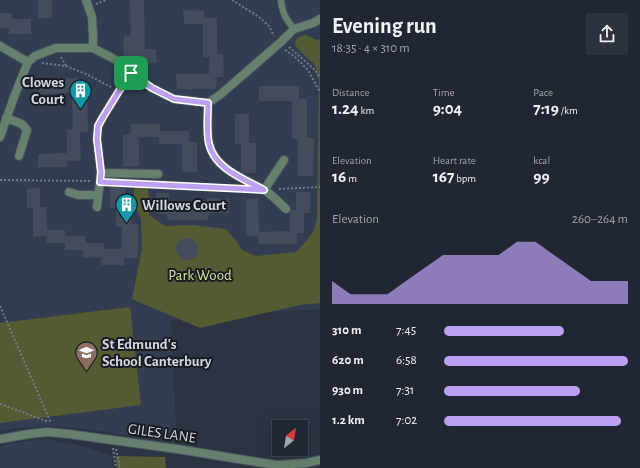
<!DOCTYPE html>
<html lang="en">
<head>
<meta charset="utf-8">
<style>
  body { margin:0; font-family:"Alegreya Sans",sans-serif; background:#2d333e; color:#f1f3f6; height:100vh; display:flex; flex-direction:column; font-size:15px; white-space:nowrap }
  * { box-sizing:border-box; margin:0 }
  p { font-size:13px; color:#a2a5ac }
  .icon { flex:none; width:22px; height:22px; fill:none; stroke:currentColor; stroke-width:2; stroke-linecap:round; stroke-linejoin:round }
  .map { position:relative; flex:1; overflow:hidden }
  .drawer { display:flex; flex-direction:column; background:#212732; width:320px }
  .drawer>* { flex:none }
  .needle { width:26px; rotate:30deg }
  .fabs { position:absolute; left:272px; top:420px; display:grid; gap:8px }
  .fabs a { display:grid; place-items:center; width:36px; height:36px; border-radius:0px; background:#212732; box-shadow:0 4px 16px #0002,0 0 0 1px #3e444d; font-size:20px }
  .pin { position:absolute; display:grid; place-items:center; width:34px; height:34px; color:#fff; margin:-17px; border-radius:8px; box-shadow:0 2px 6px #0006 }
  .round { display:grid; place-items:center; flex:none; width:42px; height:42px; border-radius:0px; background:#2d333e }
  .headline { display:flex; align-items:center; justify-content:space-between; height:68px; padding:0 12px }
  h1 { font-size:22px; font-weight:700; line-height:30px }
  .stats { display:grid; grid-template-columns:repeat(3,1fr); gap:6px; height:68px; padding:4px 12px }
  .stats div { display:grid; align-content:center }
  .stats b { font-size:17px; font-weight:700 }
  .stats small { font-size:11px; font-weight:400 }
  .stats p { font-size:11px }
  .chart { height:112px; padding:8px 12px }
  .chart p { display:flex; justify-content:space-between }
  .chart svg { width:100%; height:72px; margin-top:4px; fill:#bca0f2; opacity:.7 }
  ul { padding:0 12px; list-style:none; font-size:13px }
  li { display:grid; grid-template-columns:64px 48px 1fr; align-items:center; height:30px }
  li i { height:10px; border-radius:5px; background:#bca0f2 }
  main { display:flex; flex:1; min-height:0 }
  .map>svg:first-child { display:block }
  .built { fill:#323d52 }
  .green { fill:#545b33 }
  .building { fill:#444c5c }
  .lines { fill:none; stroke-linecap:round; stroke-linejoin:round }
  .service-casing { stroke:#4a515f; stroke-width:8 }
  .minor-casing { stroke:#4a515f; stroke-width:10 }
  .path { stroke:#737a87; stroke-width:2; stroke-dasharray:2 2; stroke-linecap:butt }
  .service { stroke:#66806e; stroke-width:6 }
  .minor { stroke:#66806e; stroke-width:8 }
  .route-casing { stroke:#fff; stroke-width:8 }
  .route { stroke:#bca0f2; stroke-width:5 }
  .labels { text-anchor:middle; stroke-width:4; stroke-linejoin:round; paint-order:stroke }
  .poi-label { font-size:15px; font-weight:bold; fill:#d1d6e0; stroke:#181b22; text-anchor:start }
  .park-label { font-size:15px; fill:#d7e98a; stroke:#181b22 }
  .street-label { font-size:15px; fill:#d1d6e0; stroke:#181b22 }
</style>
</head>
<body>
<main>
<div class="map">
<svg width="320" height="468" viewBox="0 0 320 468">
  <rect width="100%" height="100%" fill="#2c3443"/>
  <path class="built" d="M0,0H320V309L243,314L171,320L177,443L79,428L49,426L19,428L0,432Z
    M45,439L82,446L112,456L114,468H0V447L12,443Z"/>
  <path class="green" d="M305,35L317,40L320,39V303L300,305L200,328L132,299L142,249L141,219L134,203V189L140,180L148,186L149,215L165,226L192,225L226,229L237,242L242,250L256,256L296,252L307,240L314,230L317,219L319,81L315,65L300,51L295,45L296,40L299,37Z
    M130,307L141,405L0,423V323Z
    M116,456L165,457L166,468H117Z"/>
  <path class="building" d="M38,0H52V18H38Z
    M130,0H144L145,49H156L157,63L132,65L131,57H123L124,35L131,36Z
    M183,10L204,11V18H217V54L223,55L224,77H217L216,89H177L176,74H209L210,57H203V24H184Z
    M0,13H12V19H31V34H9V28H0Z
    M39,78H79L80,90H87L88,132H80L81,161H67V167H38V154L67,153V129H73L72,93L39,94Z
    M259,86H299V99H307V138H314L313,176H298V139H292V101H259Z
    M235,114H249V143H256V173H244L241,172V144H235Z
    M131,124H160V131H189V142H197V172H182V144H159V137H139V166L123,167V135H131Z
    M110,187H125V205H131V224H138V258H124V265H101V257L83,258V250H65V243H46V236L33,237V208H27V189L40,188V207H46L47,230H65V236H85V243H104V249H122V227H116V208H110Z
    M296,192H310V213H304V233H297V244H259L258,236H246V199L258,198L259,232L290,231V213L291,210H296Z
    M156,193H169V206H207V198L229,199V213H209L208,220H168L167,214H156Z
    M176 249a11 11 0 1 1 22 0a11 11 0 1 1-22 0Z"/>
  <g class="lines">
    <defs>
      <path id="service" d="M281,0C282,13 286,19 294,29"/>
      <path id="minor" d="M86,0L92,17L93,35V48
        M0,46L28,62
        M208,103C208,116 207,130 209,143C214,169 243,178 263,189C271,194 279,202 286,209
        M6,118L22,124L27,130L19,156
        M0,137L14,97L28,62L35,56L56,48H93L116,60L131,73L152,88L174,99L208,103L221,94L282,41L294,29L313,23L320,19
        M101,173L158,174
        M264,190L284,160
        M69,192L78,195H98
        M97,207L101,173L97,139L98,126L103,117L119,91L131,73
        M0,439L29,434L47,432L69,434L177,449L251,461L277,465L306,463L320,460"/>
    </defs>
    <use href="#service" class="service-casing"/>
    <use href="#minor" class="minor-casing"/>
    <path class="path" d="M232,0L259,17L269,26L274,36
      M96,4L106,0
      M289,47L315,70L320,78
      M285,50L294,56L308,70L320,92
      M61,57L66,66
      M42,63L66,66L86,74L111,87
      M0,180L91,181
      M145,184L243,189
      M279,189L320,187
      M0,306L51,423
      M0,404L49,422
      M113,448L116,468
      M116,449L120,468"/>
    <use href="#service" class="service"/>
    <use href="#minor" class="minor"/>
  </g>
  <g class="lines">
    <defs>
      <path id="route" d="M131,73L152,88L174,99L208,103C208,116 206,131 209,144C215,169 244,179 264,190L100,182L101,172L97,139L98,126L103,117L119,91Z"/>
    </defs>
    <use href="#route" class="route-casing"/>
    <use href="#route" class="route"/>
  </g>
  <defs>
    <symbol id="building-pin" viewBox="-11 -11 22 30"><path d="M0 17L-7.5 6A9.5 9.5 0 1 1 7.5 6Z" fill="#0f9aa8" stroke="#181b22"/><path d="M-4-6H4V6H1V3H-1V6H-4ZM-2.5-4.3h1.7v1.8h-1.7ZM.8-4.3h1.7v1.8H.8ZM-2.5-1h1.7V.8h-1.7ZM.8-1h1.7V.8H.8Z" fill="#fff"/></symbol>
    <symbol id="school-pin" viewBox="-11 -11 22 30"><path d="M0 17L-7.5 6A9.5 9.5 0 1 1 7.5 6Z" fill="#8d6e63" stroke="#181b22"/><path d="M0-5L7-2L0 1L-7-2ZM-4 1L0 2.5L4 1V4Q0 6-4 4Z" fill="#fff"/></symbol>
  </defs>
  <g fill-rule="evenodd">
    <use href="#building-pin" x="68" y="78" width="25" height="34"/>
    <use href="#building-pin" x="114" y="192" width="25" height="34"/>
    <use href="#school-pin" x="74" y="340" width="25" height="34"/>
  </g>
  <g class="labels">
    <g class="poi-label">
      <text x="64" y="87" text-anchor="end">Clowes<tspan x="64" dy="17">Court</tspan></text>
      <text x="142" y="210">Willows Court</text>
      <text x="102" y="349">St Edmund's<tspan x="102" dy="17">School Canterbury</tspan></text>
    </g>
    <g class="park-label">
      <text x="200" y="280">Park Wood</text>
    </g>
    <g class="street-label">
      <text transform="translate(162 433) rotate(8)" y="5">GILES LANE</text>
    </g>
  </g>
</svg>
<div class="fabs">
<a><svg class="needle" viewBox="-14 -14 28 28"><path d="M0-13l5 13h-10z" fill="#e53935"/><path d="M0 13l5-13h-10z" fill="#a2a5ac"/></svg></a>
</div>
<div class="pin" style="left:131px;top:73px;background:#1e9e55"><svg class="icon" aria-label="arrive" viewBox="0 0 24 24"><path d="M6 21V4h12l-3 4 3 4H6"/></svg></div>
</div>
<section class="drawer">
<div class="headline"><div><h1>Evening run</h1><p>18:35 · 4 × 310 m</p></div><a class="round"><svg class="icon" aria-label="share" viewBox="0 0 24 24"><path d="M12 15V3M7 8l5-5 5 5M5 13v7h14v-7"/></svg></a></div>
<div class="stats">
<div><p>Distance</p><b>1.24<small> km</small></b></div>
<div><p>Time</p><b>9:04</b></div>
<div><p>Pace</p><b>7:19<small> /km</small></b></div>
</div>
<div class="stats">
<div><p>Elevation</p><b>16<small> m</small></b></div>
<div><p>Heart rate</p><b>167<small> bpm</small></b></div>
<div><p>kcal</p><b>99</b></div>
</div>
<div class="chart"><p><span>Elevation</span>260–264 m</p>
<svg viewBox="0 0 160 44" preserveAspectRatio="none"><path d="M0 44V30L10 38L20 38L30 38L40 30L50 22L60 14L70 14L80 14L90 14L100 6L110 6L120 14L130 22L140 30L150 30L160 30V44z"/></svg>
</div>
<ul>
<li><b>310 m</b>7:45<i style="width:65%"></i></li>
<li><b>620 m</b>6:58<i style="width:100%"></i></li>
<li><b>930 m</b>7:31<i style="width:74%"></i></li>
<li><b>1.2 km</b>7:02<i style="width:96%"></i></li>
</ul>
</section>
</main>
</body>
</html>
